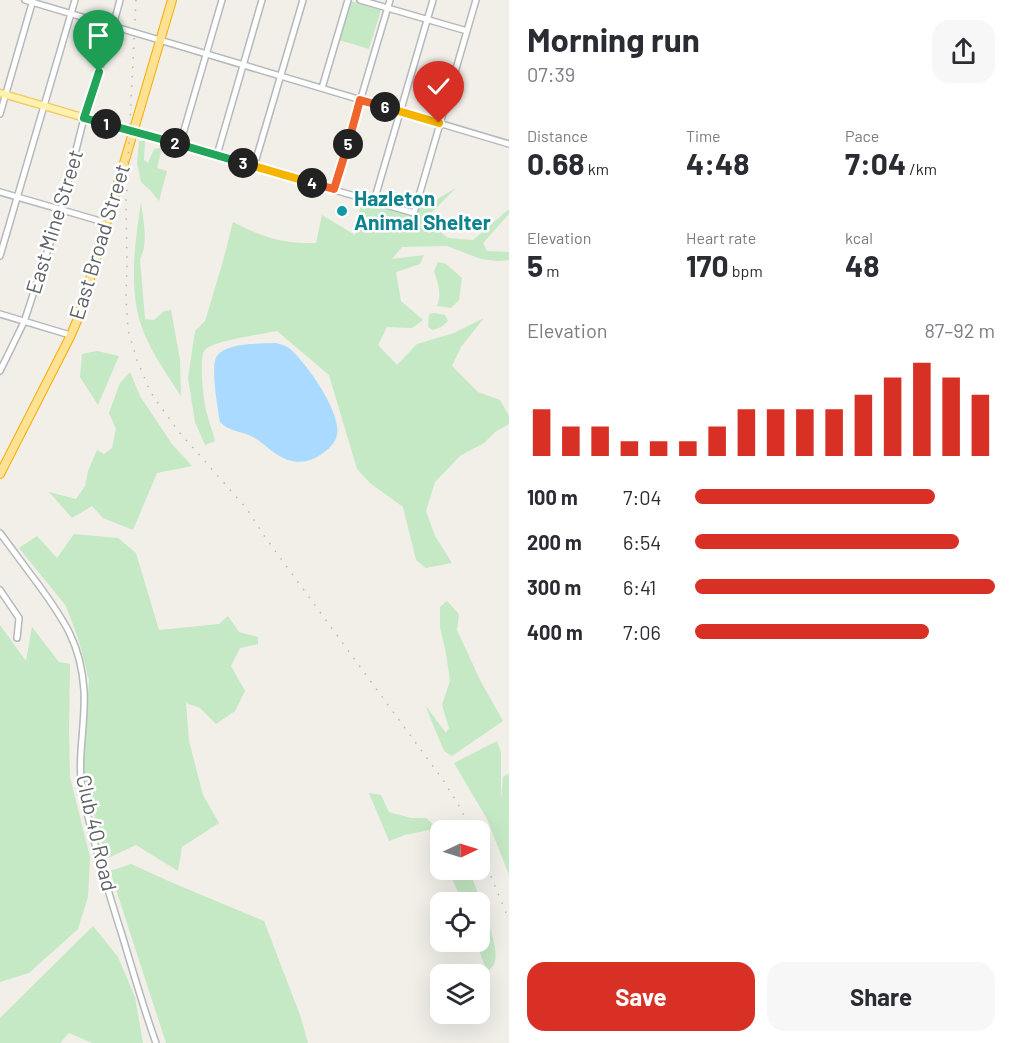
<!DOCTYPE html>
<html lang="en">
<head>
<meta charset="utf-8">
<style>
  body { margin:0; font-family:Barlow,sans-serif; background:#f7f7f7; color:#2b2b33; height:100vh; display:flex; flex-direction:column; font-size:22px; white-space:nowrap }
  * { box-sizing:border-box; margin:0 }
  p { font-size:20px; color:#7c7c81 }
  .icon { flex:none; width:33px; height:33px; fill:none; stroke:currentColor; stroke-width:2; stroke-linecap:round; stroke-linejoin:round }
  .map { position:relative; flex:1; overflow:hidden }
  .sheet { display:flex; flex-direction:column; background:#fff; width:504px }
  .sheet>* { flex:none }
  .needle { width:39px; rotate:86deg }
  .buttons { position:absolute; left:430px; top:820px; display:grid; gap:12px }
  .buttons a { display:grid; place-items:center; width:60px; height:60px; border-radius:12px; background:#fff; box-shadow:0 6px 24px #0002; font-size:30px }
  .pin { position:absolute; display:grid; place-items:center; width:51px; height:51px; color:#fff; margin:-62px -26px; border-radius:50% 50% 50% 0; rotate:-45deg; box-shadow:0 0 6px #0007 }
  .pin .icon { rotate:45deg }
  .km { position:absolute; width:30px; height:30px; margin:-15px; border-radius:50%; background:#222; color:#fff; font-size:16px; line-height:30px; text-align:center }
  .round { display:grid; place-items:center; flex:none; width:63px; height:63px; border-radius:18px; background:#f7f7f7 }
  .summary { display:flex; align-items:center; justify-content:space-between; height:102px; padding:0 18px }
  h1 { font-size:33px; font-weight:700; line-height:45px }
  .stats { display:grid; grid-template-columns:repeat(3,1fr); gap:9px; height:102px; padding:6px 18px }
  .stats div { display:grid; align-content:center }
  .stats b { font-size:30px; font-weight:700 }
  .stats small { font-size:16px; font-weight:400 }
  .stats p { font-size:16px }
  .chart { height:168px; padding:12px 18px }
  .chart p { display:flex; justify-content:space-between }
  .chart svg { width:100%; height:108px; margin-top:6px; stroke:#d93025; stroke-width:6 }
  .action { display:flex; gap:12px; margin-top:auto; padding:12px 18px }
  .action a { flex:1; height:69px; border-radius:18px; background:#d93025; color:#fff; font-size:24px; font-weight:700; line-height:69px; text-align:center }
  .action a+a { background:#f7f7f7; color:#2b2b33 }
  ul { padding:0 18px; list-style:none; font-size:20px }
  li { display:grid; grid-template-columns:96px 72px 1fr; align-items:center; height:45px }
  li i { height:15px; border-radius:8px; background:#d93025 }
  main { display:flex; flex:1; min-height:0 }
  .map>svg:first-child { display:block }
  .green { fill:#c5e8c5 }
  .water { fill:#aadaff }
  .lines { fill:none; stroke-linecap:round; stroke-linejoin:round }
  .minor-casing { stroke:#b5b8bc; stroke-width:8 }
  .major-casing { stroke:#f2c960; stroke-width:9 }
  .highway-casing { stroke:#f9ab00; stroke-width:10 }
  .minor { stroke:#fff; stroke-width:5 }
  .major { stroke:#fff2af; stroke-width:6 }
  .highway { stroke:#fde293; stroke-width:8 }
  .rail { stroke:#b6b7b8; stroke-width:1.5; stroke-dasharray:1.5 8; stroke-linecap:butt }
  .split-1-casing { stroke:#fff; stroke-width:12 }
  .split-2-casing { stroke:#fff; stroke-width:12 }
  .split-3-casing { stroke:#fff; stroke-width:12 }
  .split-4-casing { stroke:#fff; stroke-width:12 }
  .split-5-casing { stroke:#fff; stroke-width:12 }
  .split-6-casing { stroke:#fff; stroke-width:12 }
  .split-7-casing { stroke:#fff; stroke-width:12 }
  .split-1 { stroke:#22a559; stroke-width:8 }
  .split-2 { stroke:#22a559; stroke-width:8 }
  .split-3 { stroke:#22a559; stroke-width:8 }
  .split-4 { stroke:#f5b400; stroke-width:8 }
  .split-5 { stroke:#f0652b; stroke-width:8 }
  .split-6 { stroke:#f0652b; stroke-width:8 }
  .split-7 { stroke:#f5b400; stroke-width:8 }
  .culture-dot { fill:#0f9aa8; stroke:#fff; stroke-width:2 }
  .labels { text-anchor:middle; stroke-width:5; stroke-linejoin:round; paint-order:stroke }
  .culture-label { font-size:21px; font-weight:bold; fill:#0d838f; stroke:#fff; text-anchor:start }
  .street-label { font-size:21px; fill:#5f6368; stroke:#fff }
</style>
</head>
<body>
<main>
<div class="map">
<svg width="509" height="1043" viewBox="0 0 509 1043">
  <rect width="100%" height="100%" fill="#f1efe8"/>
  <path class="green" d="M351,1L381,10L369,49L339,40Z
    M139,141H145L144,160L148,163L154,149L162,148L157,168L167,171L159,201L150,190L141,182L137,163Z
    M456,188L425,219L448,238L473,240L509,209V214L483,243L487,251L509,252V260L498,261L481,259L447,246L402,247L392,259L424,255L420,264L396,272L401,301L423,320L412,328L387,327L378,345L397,365L417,344L454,333L484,318L461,347L452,366L478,392L500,400L509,416V424L495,432L484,443L460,456L435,482L426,511L435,536L452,563L426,568L416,560L403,507L370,483L357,469L329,375L277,331C263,334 213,341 205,350C198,357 204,404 207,414C209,423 213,432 215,441L205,445L195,422L188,378L195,331L205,321L209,308L223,261L233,222C262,237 282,244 316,243L322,215L355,235L361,203L422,208Z
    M141,202C143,219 149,243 140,259L145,319L154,320L164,311L171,310L180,360L181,396C163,368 141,339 136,304C131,270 136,235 141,202Z
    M438,262L446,264L462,278L459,300L451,308L437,306C442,294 438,283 434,271Z
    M434,313L445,315L448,321L441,327L433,330L428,327L429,314Z
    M97,351L119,356L98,405L80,377L82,354Z
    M130,372L140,396L172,444L192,466L157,473L133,530L103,518L92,506L72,518L49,492L76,499L85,486L88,471L97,450L104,454L112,448L116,429L109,413L120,383Z
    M74,534L118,538L136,553L159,630L219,624L228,616L239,632L258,637V644L240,648L231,666L245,691L235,711L216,724L200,708L186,703L189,741L203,795L219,823L182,847L178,871L136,845L106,859L82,769L89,680L78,638L66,606L19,548L37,536L57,558Z
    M447,601L459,614L457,630L481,682L503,721L452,756L444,751L425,705L446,733L449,728L442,705L450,681L446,653L440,627V607Z
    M0,625L26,661L32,627L59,662L70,664L69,730L70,777L90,857L88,897L78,929L29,973L0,982Z
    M497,741L501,752V799L503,777L509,774V875L487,819L454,763Z
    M369,793L381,795L389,812L411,818H426L441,831V854L429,830L405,835L389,841Z
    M131,864L173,883L264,921L300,1015L308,1043H166L110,871Z
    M448,870H469C476,889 500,944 495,961C494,966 490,969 487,972L476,942H480V903H463Z
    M93,926L118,957L135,997L143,1043H92L69,1033L60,1043H0V1018Z"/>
  <path class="water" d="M276,343C281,344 286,346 289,348C306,362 342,413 337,435C335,443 329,449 323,453C312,461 301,464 288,460C275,456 265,444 253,437C242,431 229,432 220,422C218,410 210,365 217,356C227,342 261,344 276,343Z"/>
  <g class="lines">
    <defs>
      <path id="minor" d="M25,0C187,47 348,96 509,144
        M360,0L467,31
        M322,88L348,0
        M0,114L33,0
        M133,132L414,213L476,0
        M180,144L222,0
        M217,155L262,0
        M254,166L303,0
        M334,189L390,0
        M0,192L107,223
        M374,201L433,0
        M0,256L75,0
        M0,314L70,335
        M0,371L24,322L61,210L84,118L113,26L120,0
        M0,533C13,550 25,567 38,584C64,620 81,644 84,690C86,725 76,760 83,795C93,842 107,888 122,935C133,971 143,1007 156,1043
        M0,590L19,618L17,638"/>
      <path id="major" d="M0,93L133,132"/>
      <path id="highway" d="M0,474L70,337L79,316L172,0"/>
    </defs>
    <use href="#minor" class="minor-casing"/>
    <use href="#major" class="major-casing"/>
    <use href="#highway" class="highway-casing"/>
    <use href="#minor" class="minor"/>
    <use href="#major" class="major"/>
    <use href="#highway" class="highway"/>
    <path class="rail" d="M136,0L126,204L127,264L126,297L128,330L137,360L150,391L158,403L179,432L247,509L265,537L443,780L458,804L472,831
      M480,850L509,920"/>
  </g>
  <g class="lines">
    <defs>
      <path id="split-1" d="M99,72L84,118L106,124"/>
      <path id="split-2" d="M106,124L175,143"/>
      <path id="split-3" d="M175,143L243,163"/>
      <path id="split-4" d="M243,163L312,183"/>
      <path id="split-5" d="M312,183L334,189L348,144"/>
      <path id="split-6" d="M348,144L360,100L385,107"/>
      <path id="split-7" d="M385,107L439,123"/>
    </defs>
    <use href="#split-1" class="split-1-casing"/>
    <use href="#split-2" class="split-2-casing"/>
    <use href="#split-3" class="split-3-casing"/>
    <use href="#split-4" class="split-4-casing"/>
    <use href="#split-5" class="split-5-casing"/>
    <use href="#split-6" class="split-6-casing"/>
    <use href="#split-7" class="split-7-casing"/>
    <use href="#split-1" class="split-1"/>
    <use href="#split-2" class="split-2"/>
    <use href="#split-3" class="split-3"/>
    <use href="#split-4" class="split-4"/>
    <use href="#split-5" class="split-5"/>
    <use href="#split-6" class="split-6"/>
    <use href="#split-7" class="split-7"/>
  </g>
  <circle class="culture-dot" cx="342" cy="211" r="6"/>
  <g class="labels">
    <g class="culture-label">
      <text x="354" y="206">Hazleton<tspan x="354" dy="24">Animal Shelter</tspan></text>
    </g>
    <g class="street-label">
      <text transform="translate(55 222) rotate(-73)" y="7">East Mine Street</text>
      <text transform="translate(100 242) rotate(-73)" y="7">East Broad Street</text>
      <text transform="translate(96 833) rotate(77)" y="7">Club 40 Road</text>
    </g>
  </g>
</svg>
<div class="buttons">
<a><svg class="needle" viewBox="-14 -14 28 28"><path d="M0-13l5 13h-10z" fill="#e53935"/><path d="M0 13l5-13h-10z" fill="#7c7c81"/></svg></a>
<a><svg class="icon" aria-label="locate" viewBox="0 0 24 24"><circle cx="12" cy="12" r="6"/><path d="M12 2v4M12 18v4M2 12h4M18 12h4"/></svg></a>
<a><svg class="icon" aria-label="layers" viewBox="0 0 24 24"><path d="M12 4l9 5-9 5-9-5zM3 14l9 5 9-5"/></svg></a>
</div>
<div class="pin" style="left:99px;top:72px;background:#1e9e55"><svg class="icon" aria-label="arrive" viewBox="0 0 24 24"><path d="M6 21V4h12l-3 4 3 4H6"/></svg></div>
<div class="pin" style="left:439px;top:123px;background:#d93025"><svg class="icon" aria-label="check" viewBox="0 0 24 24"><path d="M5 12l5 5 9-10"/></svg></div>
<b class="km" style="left:106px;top:124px">1</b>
<b class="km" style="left:175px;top:143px">2</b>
<b class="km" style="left:243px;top:163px">3</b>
<b class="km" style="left:312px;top:183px">4</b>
<b class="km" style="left:348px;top:144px">5</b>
<b class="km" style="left:385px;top:107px">6</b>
</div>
<section class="sheet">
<div class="summary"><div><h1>Morning run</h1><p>07:39</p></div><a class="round"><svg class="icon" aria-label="share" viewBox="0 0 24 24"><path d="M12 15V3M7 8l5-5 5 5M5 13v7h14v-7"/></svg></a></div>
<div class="stats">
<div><p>Distance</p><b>0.68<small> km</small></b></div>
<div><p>Time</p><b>4:48</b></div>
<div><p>Pace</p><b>7:04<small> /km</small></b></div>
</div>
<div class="stats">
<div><p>Elevation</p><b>5<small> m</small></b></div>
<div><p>Heart rate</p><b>170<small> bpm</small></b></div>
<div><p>kcal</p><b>48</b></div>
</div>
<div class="chart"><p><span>Elevation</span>87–92 m</p>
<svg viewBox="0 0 160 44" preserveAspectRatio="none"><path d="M5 44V25M15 44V32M25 44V32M35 44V38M45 44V38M55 44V38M65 44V32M75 44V25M85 44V25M95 44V25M105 44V25M115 44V19M125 44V12M135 44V6M145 44V12M155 44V19"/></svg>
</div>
<ul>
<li><b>100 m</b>7:04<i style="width:80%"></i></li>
<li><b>200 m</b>6:54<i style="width:88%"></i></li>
<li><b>300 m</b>6:41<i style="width:100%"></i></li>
<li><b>400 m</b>7:06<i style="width:78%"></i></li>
</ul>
<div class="action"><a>Save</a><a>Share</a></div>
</section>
</main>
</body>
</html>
